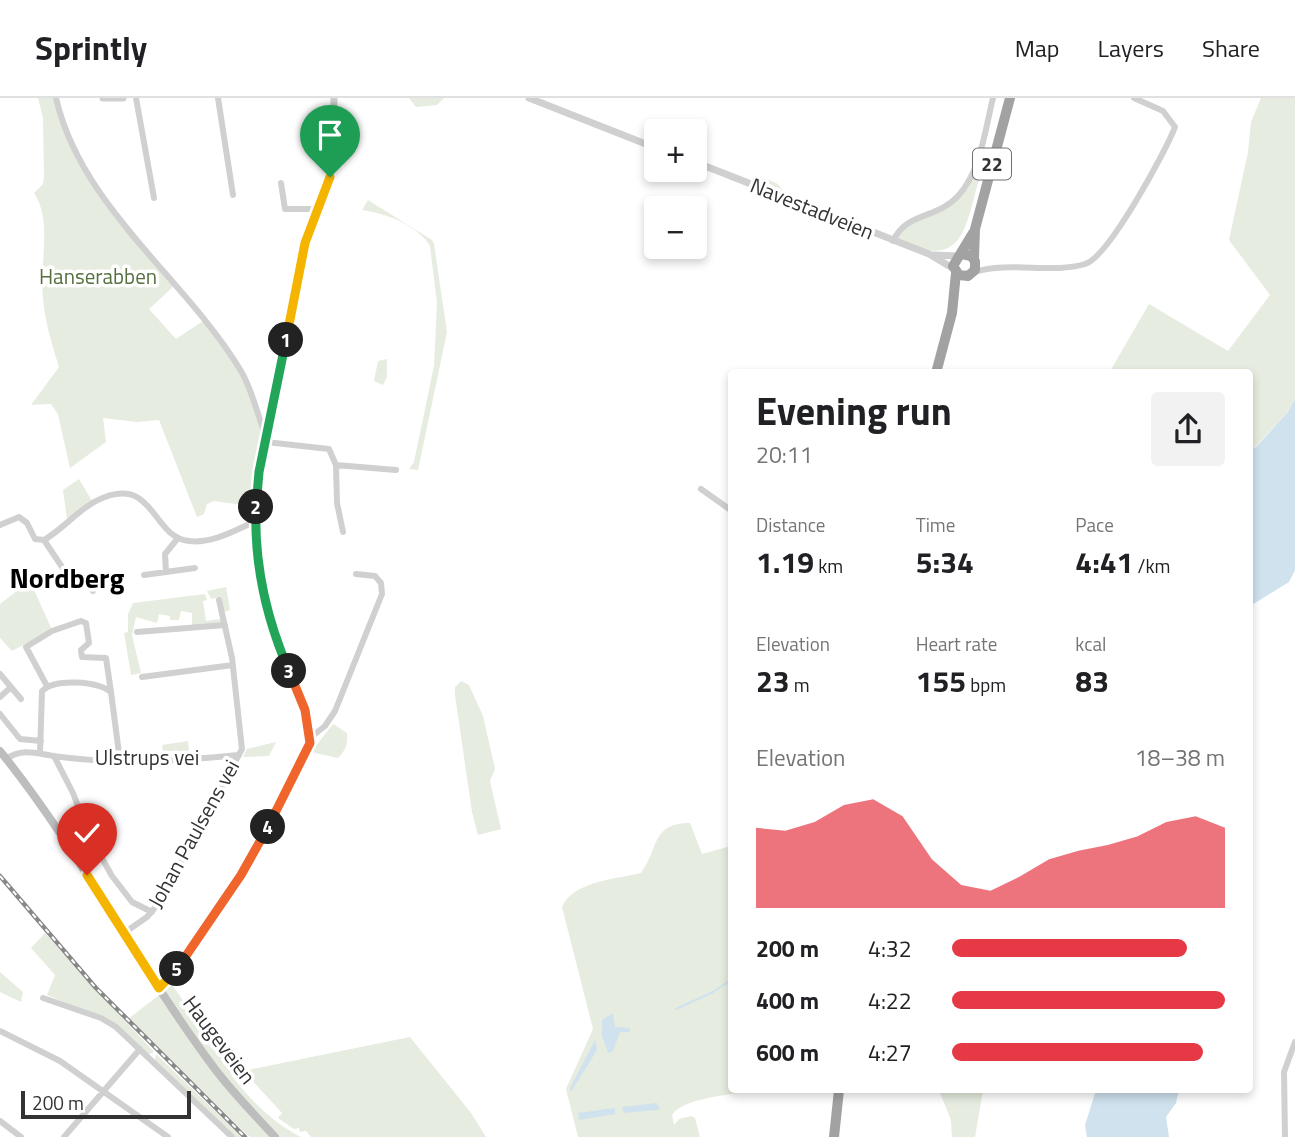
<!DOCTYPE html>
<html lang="en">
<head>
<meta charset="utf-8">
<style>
  body { margin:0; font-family:"Titillium Web",sans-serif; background:#f2f2f2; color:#202124; height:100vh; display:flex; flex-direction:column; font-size:26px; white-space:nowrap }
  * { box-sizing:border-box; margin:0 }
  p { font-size:23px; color:#757577 }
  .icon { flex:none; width:38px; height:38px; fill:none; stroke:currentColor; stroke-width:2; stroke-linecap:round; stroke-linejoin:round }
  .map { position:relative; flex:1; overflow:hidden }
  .side { position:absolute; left:728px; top:271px; width:525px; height:724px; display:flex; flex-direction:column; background:#fff; border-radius:7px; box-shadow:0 4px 10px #0003 }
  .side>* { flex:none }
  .tools { position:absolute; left:644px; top:21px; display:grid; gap:14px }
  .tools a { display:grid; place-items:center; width:63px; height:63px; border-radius:7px; background:#fff; box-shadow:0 4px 10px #0003; font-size:35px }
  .scale { position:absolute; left:21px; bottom:18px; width:170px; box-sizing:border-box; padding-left:7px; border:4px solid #333; border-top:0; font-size:19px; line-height:24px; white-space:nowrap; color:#333; -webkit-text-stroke:5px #fff; paint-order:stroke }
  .pin { position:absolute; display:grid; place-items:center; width:60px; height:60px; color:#fff; margin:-72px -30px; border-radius:50% 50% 50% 0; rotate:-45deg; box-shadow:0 0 7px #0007 }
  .pin .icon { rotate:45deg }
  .km { position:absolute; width:35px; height:35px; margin:-18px; border-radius:50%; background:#222; color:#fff; font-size:19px; line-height:35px; text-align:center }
  .round { display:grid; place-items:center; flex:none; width:74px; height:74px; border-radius:7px; background:#f2f2f2 }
  .overview { display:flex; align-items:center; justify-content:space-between; height:119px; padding:0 28px }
  h1 { font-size:38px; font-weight:700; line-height:52px }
  .stats { display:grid; grid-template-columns:repeat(3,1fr); gap:10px; height:119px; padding:7px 28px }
  .stats div { display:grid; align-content:center }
  .stats b { font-size:30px; font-weight:700 }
  .stats small { font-size:19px; font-weight:400 }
  .stats p { font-size:19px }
  .chart { height:196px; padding:14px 28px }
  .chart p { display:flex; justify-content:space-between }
  .chart svg { width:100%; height:126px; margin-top:7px; fill:#e63946; opacity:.7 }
  ul { padding:0 28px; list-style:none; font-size:23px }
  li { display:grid; grid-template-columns:112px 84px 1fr; align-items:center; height:52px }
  li i { height:18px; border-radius:9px; background:#e63946 }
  header { display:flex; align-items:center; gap:42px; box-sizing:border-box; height:98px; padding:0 35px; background:#fff; border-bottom:2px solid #e0e0e0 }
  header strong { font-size:33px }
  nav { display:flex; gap:38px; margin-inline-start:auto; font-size:24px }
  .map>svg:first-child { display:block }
  .green { fill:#e6ecdf }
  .water { fill:#cfe2ee }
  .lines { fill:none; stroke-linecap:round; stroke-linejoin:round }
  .stream { stroke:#cfe2ee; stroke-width:2 }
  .minor { stroke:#d0d0d0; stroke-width:6 }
  .tertiary { stroke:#d0d0d0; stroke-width:7 }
  .secondary { stroke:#bdbdbd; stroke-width:8 }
  .trunk { stroke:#a2a2a2; stroke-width:10 }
  .rail-casing { stroke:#888; stroke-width:4.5 }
  .rail { stroke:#fff; stroke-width:2; stroke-dasharray:5; stroke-linecap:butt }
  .split-1-casing { stroke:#fff; stroke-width:14 }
  .split-2-casing { stroke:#fff; stroke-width:14 }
  .split-3-casing { stroke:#fff; stroke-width:14 }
  .split-4-casing { stroke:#fff; stroke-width:14 }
  .split-5-casing { stroke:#fff; stroke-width:14 }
  .split-6-casing { stroke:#fff; stroke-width:14 }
  .split-1 { stroke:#f5b400; stroke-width:9 }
  .split-2 { stroke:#22a559; stroke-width:9 }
  .split-3 { stroke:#22a559; stroke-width:9 }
  .split-4 { stroke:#f0652b; stroke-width:9 }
  .split-5 { stroke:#f0652b; stroke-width:9 }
  .split-6 { stroke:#f5b400; stroke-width:9 }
  .labels { text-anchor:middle; stroke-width:7; stroke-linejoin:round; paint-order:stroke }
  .shield { fill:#fff; stroke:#707070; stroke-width:2 }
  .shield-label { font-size:19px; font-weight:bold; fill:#333 }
  .street-label { font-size:21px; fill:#333; stroke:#fff }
  .park-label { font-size:21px; fill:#56703f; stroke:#fff }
  .district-label { font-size:28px; font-weight:bold; fill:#000; stroke:#fff }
</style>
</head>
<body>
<header>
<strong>Sprintly</strong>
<nav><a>Map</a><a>Layers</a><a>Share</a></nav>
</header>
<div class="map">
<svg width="1295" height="1039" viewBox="0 0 1295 1039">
  <rect width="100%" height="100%" fill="#fff"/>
  <path class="green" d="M38,0H56L86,75L175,187L149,211L176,241L203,223L240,271L266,340L257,398H250L251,408L214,403L207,406L204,416L197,419L159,322L137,324L103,320L106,344L70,370L58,316L51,306L31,307L59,269C52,246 45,224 43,200C39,166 53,124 34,95L43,86L44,78L43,20Z
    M409,0H444L437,7L416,9Z
    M1261,0H1295V301L1286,316L1254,350L1250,347V275H1109L1149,206L1228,253L1270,197L1229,142L1248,54L1251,24Z
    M972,78H980C963,136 965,171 893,143L897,133L947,107Z
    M762,79L778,86L788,101L746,84Z
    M368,102L432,142L434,146L447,234L418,372L409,371L414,364L434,268L437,205L430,148C418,127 385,115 362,112Z
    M387,261V279L383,287L374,283L378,263Z
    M79,381L92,403L67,421L63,392Z
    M30,483L52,532L12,553L0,540V506Z
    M226,489L230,512L224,514L220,499L211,501L207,493Z
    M205,496L207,502L203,503L206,523L221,521V525L192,528V515L181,513L179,522H170V518L159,516L157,525L136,519L132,537L141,575L131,577L124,535L128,534V516L133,505Z
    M461,583L469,587L483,618L493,662L495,671L490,683L501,731L478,737L472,714L455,597V589Z
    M333,626L347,635C348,646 346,652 338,660L311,654Z
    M188,643L189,653H163L162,647Z
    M276,644L269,658L243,659L247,651Z
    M690,725L702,756L731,748L732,992H758C738,996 683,999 672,1017L674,1027L679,1021L691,1018L695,1020L700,1039H578L566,991L593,931L562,809C573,783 617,781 641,775C659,751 651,725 690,725Z
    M45,835L154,954L147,957L101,920L47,897L55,877L31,850Z
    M0,874L23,894L21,904L0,894Z
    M172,887L204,932L224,949L238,974L410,939L471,1015L486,1039H311L306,1033L300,1034L299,1030L294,1031L278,1020L282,1015L247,977L244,980L237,974L231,977C252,1003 271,1024 301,1039H250L204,998L128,921Z
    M156,956L242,1039H232L155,962Z
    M939,992H983L975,1039H952L951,1022Z"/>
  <path class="water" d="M1295,301V472L1289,484L1250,508V347L1255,350L1287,315Z
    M613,915L615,929L630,930V934H620L613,953L608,955L602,938V922Z
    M595,942L597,952L571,994L570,990Z
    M1096,992H1179L1176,1005L1166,1019L1169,1039H1087L1085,1027Z
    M657,1005L660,1011L657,1012L623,1015L622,1009Z
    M615,1010V1016L579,1022L578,1015Z"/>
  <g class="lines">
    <path class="stream" d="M676,911L713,894L732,881"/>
    <path class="minor" d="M56,0C81,109 185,180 241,273C253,293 257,317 266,338
      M136,0L154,100
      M218,0L233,97
      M281,85L285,111H317
      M893,143C906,114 937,121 958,98C981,73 985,32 993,0
      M974,174C1010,163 1052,176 1085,166C1108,160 1166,53 1175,29L1163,13L1134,0
      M266,344L329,351L336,367L337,405L343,434
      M336,367L396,372
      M701,391L732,413
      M0,427L19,419L27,425L35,441L44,442C65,430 82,407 105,399C155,381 152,439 189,443C212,446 236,432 256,423
      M44,442L66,475L88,484L93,493
      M166,474L165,456L178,440
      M144,477L195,470
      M137,534L225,527
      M0,576L21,601
      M142,579L233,567
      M47,588L26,549L52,533L81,523L86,525L89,545L81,552L82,559L106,560L111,594
      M0,599L11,589
      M0,616L20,641L41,643
      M311,639L325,628L335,613L382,496L381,485L375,478L356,476
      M40,655L42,593C55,580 97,583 111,594L120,663
      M54,658L73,695L89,737L112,778L132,804L152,814
      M6,661C22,650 35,655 53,658C116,667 177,663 239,657
      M124,835L147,819L158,806L242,651L232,560L219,502
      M43,900L101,920L116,929L232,1039
      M0,933L60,963L168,1039
      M0,1023L21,1039
      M64,1039L140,951
      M1285,1039L1284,974L1295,944"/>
    <path class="tertiary" d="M103,0H123
      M529,0L656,50
      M695,64L929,156L954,171
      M933,157L957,158
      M159,890C189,869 313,670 310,636C308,600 284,565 271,532C255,488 253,419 259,374L305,146L333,69L334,0"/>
    <path class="secondary" d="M0,653C81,753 138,869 215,971C233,995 255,1017 275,1039"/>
    <path class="trunk" d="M962,156L971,158L975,163V172L968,178L959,177L953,168L973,135
      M974,160L975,131L1010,0
      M936,275L952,215L956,175
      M834,1039L839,992"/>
    <defs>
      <path id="rail" d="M0,778L96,890L245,1039"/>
    </defs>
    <use href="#rail" class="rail-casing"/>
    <use href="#rail" class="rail"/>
  </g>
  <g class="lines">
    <defs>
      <path id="split-1" d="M286,242L305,145L330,79"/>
      <path id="split-2" d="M256,409L259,374L286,242"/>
      <path id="split-3" d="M256,409C254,466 266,520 289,573"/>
      <path id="split-4" d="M268,729L310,645L305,612L289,573"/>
      <path id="split-5" d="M177,871L241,777L268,729"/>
      <path id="split-6" d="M87,777L159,890L177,871"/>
    </defs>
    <use href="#split-1" class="split-1-casing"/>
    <use href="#split-2" class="split-2-casing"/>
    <use href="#split-3" class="split-3-casing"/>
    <use href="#split-4" class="split-4-casing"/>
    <use href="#split-5" class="split-5-casing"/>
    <use href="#split-6" class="split-6-casing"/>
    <use href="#split-1" class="split-1"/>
    <use href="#split-2" class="split-2"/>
    <use href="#split-3" class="split-3"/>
    <use href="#split-4" class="split-4"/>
    <use href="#split-5" class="split-5"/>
    <use href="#split-6" class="split-6"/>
  </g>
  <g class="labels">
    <rect class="shield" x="973" y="50.5" width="38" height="31" rx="5"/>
    <g class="shield-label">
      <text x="992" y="73">22</text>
    </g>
    <g class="street-label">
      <text transform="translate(812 111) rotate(22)" y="7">Navestadveien</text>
      <text x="147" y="667">Ulstrups vei</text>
      <text transform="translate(194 736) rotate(-61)" y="7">Johan Paulsens vei</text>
      <text transform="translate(219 942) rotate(53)" y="7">Haugeveien</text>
    </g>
    <g class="park-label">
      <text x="98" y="186">Hanserabben</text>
    </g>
    <g class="district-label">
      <text x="67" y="490">Nordberg</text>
    </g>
  </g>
</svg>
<div class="tools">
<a>+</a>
<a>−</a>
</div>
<div class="scale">200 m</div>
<div class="pin" style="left:330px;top:79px;background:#1e9e55"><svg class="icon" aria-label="arrive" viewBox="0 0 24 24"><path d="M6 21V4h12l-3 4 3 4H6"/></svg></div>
<div class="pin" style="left:87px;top:777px;background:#d93025"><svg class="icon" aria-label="check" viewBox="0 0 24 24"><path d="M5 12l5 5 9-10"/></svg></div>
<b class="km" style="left:286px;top:242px">1</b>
<b class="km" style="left:256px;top:409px">2</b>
<b class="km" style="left:289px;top:573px">3</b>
<b class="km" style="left:268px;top:729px">4</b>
<b class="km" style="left:177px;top:871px">5</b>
<section class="side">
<div class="overview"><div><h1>Evening run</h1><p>20:11</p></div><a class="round"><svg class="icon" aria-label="share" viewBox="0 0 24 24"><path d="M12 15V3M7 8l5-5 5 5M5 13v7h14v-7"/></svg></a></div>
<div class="stats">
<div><p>Distance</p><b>1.19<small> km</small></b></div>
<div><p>Time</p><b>5:34</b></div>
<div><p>Pace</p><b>4:41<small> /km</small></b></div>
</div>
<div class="stats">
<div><p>Elevation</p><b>23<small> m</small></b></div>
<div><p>Heart rate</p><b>155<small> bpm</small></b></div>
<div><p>kcal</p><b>83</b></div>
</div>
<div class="chart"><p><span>Elevation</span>18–38 m</p>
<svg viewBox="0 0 160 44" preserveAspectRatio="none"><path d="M0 44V16L10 17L20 14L30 8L40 6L50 12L60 27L70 36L80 38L90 33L100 27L110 24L120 22L130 19L140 14L150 12L160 16V44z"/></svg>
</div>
<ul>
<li><b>200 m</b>4:32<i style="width:86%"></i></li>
<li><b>400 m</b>4:22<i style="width:100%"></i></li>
<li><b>600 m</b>4:27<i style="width:92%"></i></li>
</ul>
</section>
</div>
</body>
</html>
